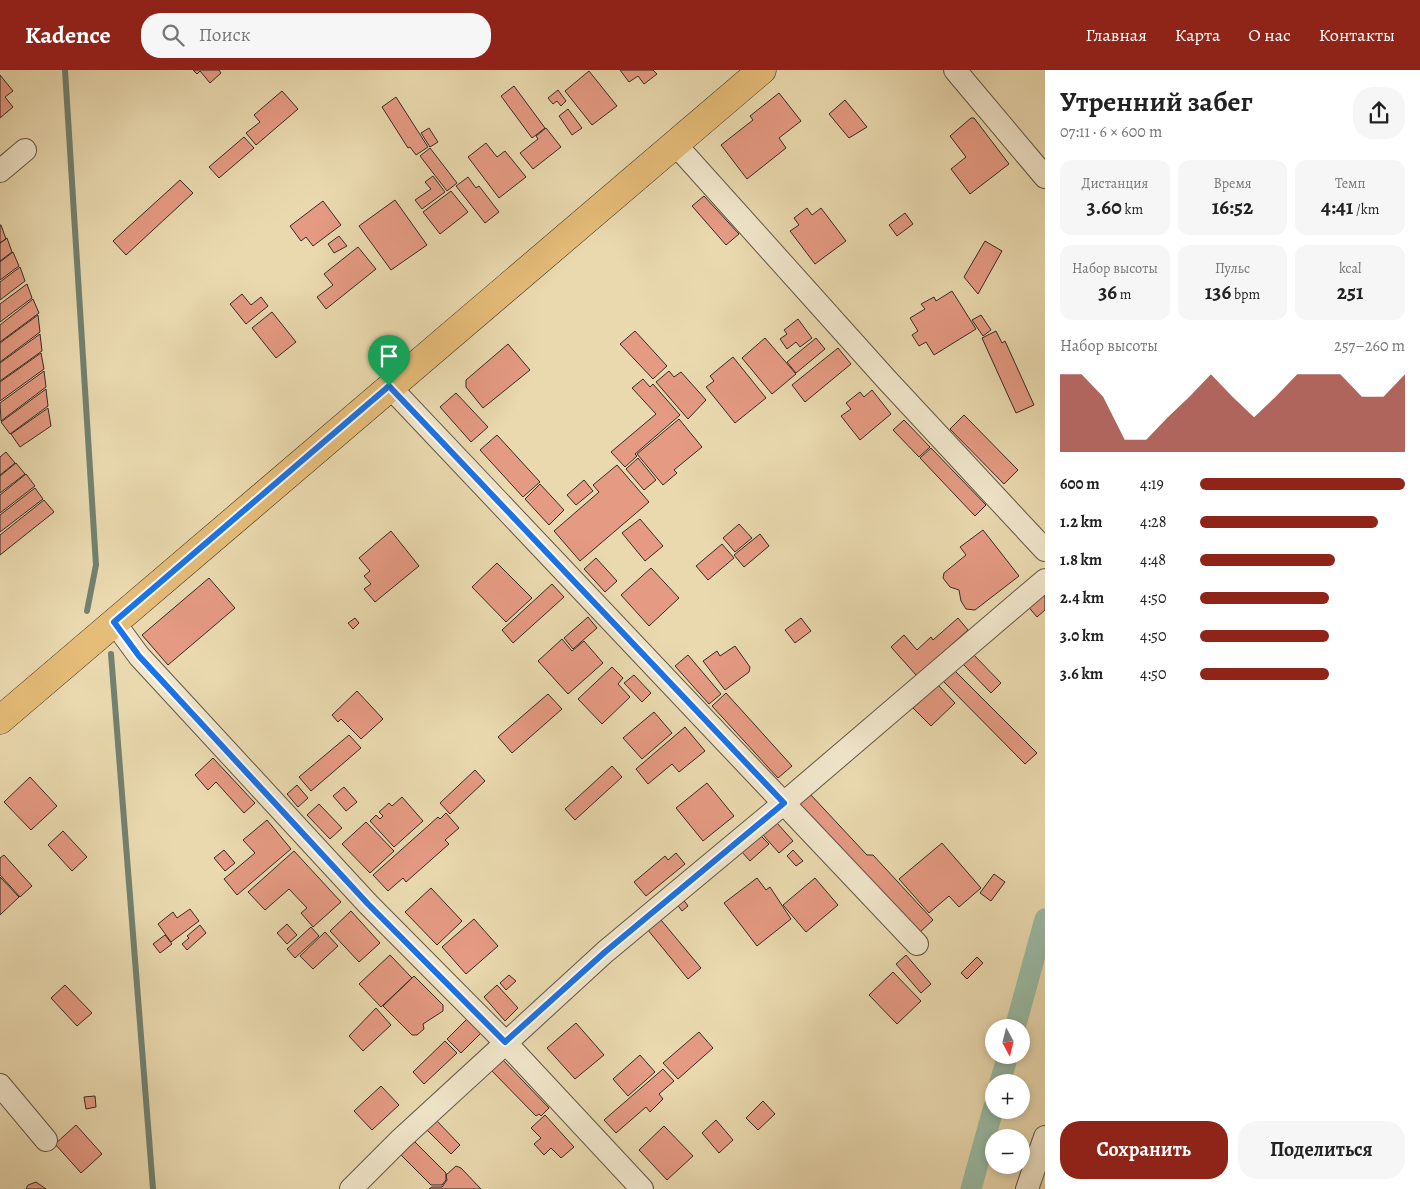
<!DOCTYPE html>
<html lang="ru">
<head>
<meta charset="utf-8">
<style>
  body { margin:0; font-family:Alegreya,serif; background:#f6f6f6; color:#222; height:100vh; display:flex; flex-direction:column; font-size:19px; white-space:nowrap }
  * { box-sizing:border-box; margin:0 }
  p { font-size:16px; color:#767676 }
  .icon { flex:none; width:28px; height:28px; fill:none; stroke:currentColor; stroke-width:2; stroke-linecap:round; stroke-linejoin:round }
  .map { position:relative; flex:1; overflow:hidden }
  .side { display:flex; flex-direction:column; background:#fff; width:375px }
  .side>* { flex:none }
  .needle { width:32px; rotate:173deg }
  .buttons { position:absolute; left:985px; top:949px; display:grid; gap:10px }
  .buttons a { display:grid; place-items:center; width:45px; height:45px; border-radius:50%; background:#fff; box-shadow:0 2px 8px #0003; font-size:25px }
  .pin { position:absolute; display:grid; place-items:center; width:42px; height:42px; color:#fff; margin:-51px -21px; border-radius:50% 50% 50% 0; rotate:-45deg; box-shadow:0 0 5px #0007 }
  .pin .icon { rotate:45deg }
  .round { display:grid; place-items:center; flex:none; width:52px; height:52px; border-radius:20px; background:#f6f6f6 }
  .headline { display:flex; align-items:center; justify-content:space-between; height:85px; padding:0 15px }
  h1 { font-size:28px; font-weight:700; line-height:38px }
  .stats { display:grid; grid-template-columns:repeat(3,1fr); gap:8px; height:85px; padding:5px 15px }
  .stats div { display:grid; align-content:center; border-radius:12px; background:#f6f6f6; text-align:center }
  .stats b { font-size:21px; font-weight:700 }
  .stats small { font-size:14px; font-weight:400 }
  .stats p { font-size:14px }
  .chart { height:140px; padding:10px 15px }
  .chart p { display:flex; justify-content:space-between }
  .chart svg { width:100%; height:90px; margin-top:5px; fill:#8f2418; opacity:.7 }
  .cta { display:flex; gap:10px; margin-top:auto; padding:10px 15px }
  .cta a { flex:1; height:58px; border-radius:20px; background:#8f2418; color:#fff; font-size:20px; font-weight:700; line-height:58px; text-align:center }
  .cta a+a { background:#f6f6f6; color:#222 }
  ul { padding:0 15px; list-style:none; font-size:16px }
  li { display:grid; grid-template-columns:80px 60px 1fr; align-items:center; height:38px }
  li i { height:12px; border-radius:6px; background:#8f2418 }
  header { display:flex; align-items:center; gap:30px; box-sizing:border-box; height:70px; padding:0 25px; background:#8f2418; color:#fff }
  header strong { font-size:24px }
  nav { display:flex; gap:28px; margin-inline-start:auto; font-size:18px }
  .search { width:350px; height:45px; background:#f6f6f6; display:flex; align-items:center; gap:12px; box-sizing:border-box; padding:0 18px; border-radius:20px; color:#767676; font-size:19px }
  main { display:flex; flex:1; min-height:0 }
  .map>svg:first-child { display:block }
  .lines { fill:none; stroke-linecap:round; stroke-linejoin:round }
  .stream { stroke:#728171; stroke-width:6 }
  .canal { stroke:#9abba5; stroke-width:21 }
  .building { fill:#e59a83; stroke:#352b23 }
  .minor-casing { stroke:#625646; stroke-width:24 }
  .major-casing { stroke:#352b23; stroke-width:29 }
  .minor { stroke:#f1e6cb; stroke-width:22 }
  .major { stroke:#e5bc78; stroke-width:28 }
  .route-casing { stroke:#fff; stroke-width:10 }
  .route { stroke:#1a73e8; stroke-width:6 }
</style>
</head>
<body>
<header>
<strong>Kadence</strong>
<div class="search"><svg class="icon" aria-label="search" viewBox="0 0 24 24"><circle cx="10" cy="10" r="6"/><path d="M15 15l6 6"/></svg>Поиск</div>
<nav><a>Главная</a><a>Карта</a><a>О нас</a><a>Контакты</a></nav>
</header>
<main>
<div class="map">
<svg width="1045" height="1119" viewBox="0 0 1045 1119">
  <rect width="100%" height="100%" fill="#ead9af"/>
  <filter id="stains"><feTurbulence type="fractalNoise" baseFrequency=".004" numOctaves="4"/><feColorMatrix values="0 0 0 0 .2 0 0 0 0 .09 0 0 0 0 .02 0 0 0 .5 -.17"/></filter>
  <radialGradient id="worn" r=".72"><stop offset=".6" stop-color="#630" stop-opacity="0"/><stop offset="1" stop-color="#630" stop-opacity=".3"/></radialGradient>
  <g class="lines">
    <path class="stream" d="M65,0L96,495L87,541
      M111,584L153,1119"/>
    <path class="canal" d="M1015,958L1045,849
      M1000,1012L1008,985
      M971,1119L994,1036"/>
  </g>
  <path class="building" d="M193,0H219L221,3L210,13L200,1L197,4Z
    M620,0H653L657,4L644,14L638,6L629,12Z
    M589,1L617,36L592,55L565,21Z
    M0,5L13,21L5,27L13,37L0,48Z
    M514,16L545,58L532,68L501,26Z
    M558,20L566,31L561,36L557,31L553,34L548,28Z
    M282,21L298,39L256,75L246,63L260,52L254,45Z
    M779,23L801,51L779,68L786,78L747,109L721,75L753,50L750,46Z
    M396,27L428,77L416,85L410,77L408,78L382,37Z
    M845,30L867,57L849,68L829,44Z
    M568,39L582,58L572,65L559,46Z
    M971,48H974L1009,94L970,124L951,99L966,87L950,66Z
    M429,58L438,72L430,77L421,63Z
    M546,58L561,77L533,99L520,83L538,69L536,66Z
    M244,67L254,78L219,108L209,97Z
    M486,73L497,87L505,81L526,107L499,128L468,87Z
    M430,78L457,113L447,121L420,86Z
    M433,106L445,122L422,139L415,130L431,119L425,112Z
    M468,107L476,118L479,116L499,142L485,153L456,116Z
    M180,110L193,123L126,185L113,171Z
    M451,121L468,142L440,164L423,142Z
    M704,126L739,164L726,175L692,136Z
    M395,130L427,175L391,200L359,156Z
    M323,131L341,155L313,176L306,167L301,171L290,156Z
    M807,138L812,145L821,138L846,171L815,194L790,161L799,155L794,148Z
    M905,143L913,154L897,166L889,155Z
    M1,155L6,169L0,173V155Z
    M339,166L347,176L334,183L328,174Z
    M7,168L12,182L0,191V173Z
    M985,171L1002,181L978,224L964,207Z
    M358,177L376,199L326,239L317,227L333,215L324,204Z
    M13,182L19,196L0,210V192Z
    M20,197L25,211L0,230V212Z
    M27,214L32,228L0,252V234Z
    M952,221L976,259L934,285L926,272L919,276L912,265L918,261L910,248L925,239L921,234L934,227L936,231Z
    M242,224L251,235L261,227L268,236L246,254L230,234Z
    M33,229L39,243L0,272V255Z
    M272,242L296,272L276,288L252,258Z
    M38,245L40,262L0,292V273Z
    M981,245L991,260L983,266L972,250Z
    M798,249L812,268L800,277L796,272L787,279L780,269L787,264L784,260Z
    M635,261L667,296L653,309L620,274Z
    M996,261L1002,273L1005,271L1034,335L1016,343L982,268Z
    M40,264L42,281L0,311V293Z
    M765,268L796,304L772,324L742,288Z
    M816,268L825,279L796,303L787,292Z
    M508,274L530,300L483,338L466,317V310Z
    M838,278L851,294L805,332L792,315Z
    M41,283L44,299L0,331V312Z
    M733,287L766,328L735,353L706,317L714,311L710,306Z
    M44,301L46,317L1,351L0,333Z
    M669,301L674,307L681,302L706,330L688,349L656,312Z
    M643,309L650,317L653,314L680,345L635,384L637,386L625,397L611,382L656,344L632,318Z
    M46,319L48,336L10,364L1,352Z
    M872,320L891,344L860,370L841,346L851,339L846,333L860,322L864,327Z
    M456,323L488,357L471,372L440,337Z
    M48,338L51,356L20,377L11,364Z
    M964,345L1018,400L1004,414L950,359Z
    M679,349L702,377L674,400L677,403L663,415L637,384Z
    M904,350L930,377L919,387L893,360Z
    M497,365L540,412L523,427L480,380Z
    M931,378L986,435L975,446L920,388Z
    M6,382L15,393L0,405V387Z
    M638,388L656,410L644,420L626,399Z
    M16,393L25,404L0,423V406Z
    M617,395L649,432L580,491L554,461L599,422L593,415Z
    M26,404L35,416L0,443V425Z
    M584,410L593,421L576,435L567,425Z
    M540,414L564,440L549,455L525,429Z
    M35,418L43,429L0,462V445Z
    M44,430L54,442L0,485V465Z
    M640,449L663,476L645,491L622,463Z
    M739,454L752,468L735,482L723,468Z
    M983,460L1019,506L975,540L966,539L961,531L959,520L950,517L943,508L944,503L966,485L960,477Z
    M391,461L419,496L375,532L364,519L371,514L364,506L370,501L359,488Z
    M760,464L769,476L744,497L734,485Z
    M722,474L734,488L708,510L696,496Z
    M596,488L617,511L605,522L584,499Z
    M497,493L532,528L506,552L472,517Z
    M651,498L679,528L649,556L621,525Z
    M209,508L235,538L168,595L142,565Z
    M552,514L564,527L513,573L502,560Z
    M1045,518V540L1037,547L1026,534Z
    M588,547L597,558L573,579L564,568Z
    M355,548L359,553L353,559L348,553Z
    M801,548L811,561L795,573L785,560Z
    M958,548L968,560L917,606L891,577L904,565L917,580L931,567L933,570Z
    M562,569L572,581L584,571L603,593L568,624L538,591Z
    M735,576L750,597L749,602L725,620L703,591L717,581L720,586Z
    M972,583L1001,613L991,623L962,593Z
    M688,585L721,624L709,634L675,596Z
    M612,597L623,608L618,614L630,627L602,654L578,629Z
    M953,599L1037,683L1025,694L942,610Z
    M634,605L651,623L642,632L624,613Z
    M938,615L955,633L931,656L913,638Z
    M357,621L383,649L361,669L341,649L338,652L332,645Z
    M726,623L792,696L778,708L712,636Z
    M548,624L562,639L512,683L498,667Z
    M654,642L672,663L642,689L623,668Z
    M685,657L705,681L679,702L672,694L648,714L636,699Z
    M349,665L361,678L311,721L299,707Z
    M213,688L255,733L244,743L216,712L208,720L195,705Z
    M612,696L622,707L575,750L565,739Z
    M475,700L485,711L450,744L440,733Z
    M30,707L57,736L31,760L4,732Z
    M707,713L734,746L703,771L676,738Z
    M297,715L308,728L298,737L287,724Z
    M344,717L357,732L346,741L333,726Z
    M810,724L867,785H873L933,850L919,863L798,734Z
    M402,727L423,751L394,777L370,751L376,745L380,749L383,746L379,742L389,733L392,736Z
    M319,734L342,758L330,769L307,745Z
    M446,743L459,758L445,770L449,774L406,812L403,808L388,821L373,805L438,747L440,749Z
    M267,750L291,779L237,825L224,809L255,783L243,770Z
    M366,752L394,781L370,803L342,774Z
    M777,753L793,771L779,783L763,765Z
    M63,761L87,787L72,801L48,775Z
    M760,765L769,774L750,791L741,781Z
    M942,773L981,818L959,837L949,826L929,843L899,809Z
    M224,780L235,793L225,801L214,788Z
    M793,780L803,791L796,796L787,786Z
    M294,781L341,832L313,857L301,843L307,838L289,819L265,840L248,822Z
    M676,783L685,794L646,826L634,812L665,786L668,790Z
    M4,785L32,816L20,827L0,805V788Z
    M994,804L1005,812L991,831L980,823Z
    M0,807L19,827L0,845Z
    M757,808L766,820L770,817L791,849L757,876L724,833Z
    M815,808L838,835L806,862L783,835Z
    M431,818L462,851L437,875L405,842Z
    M682,828L688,836L682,841L676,833Z
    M190,839L199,851L171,872L158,854L173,842L177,848Z
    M351,841L380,873L359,892L330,861Z
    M656,844L701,898L688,909L643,854Z
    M474,849L498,876L466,904L442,877Z
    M287,854L297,865L287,874L277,863Z
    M200,855L206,863L187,880L182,874L189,868L187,866Z
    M311,857L319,866L295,888L287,879Z
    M325,862L338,876L313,899L300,886Z
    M165,865L172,874L160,883L153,874Z
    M390,885L412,908L381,937L359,914Z
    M906,885L931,914L921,923L896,894Z
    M977,887L983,893L967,909L961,903Z
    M893,902L921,931L897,954L869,925Z
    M509,905L516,911L506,920L500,913Z
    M414,906L443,935V941L423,954L424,959L417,965H412L383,936Z
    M65,915L92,943L77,956L51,928Z
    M497,915L518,938L505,951L484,927Z
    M376,938L391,955L363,981L349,966Z
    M467,949L481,963L461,983L447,969Z
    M576,953L604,985L575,1009L547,978Z
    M699,962L713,978L678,1009L663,993Z
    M445,971L457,983L424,1014L413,1002Z
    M640,985L655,1002L628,1026L613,1009Z
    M500,987L549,1038L541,1046L539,1044L536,1046L489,998Z
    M663,999L674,1011L659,1024L663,1029L650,1042L646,1037L616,1063L604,1050Z
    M381,1016L399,1035L372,1060L354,1041Z
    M95,1026L96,1037L86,1039L84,1027Z
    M763,1031L775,1044L758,1060L746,1048Z
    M545,1045L574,1077L561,1088L551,1078L544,1085L534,1074L541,1068L531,1058Z
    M435,1049L460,1075L451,1084L425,1058Z
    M716,1050L733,1070L719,1083L702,1063Z
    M76,1055L102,1084L81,1103L55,1074Z
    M664,1056L693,1086L667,1110L639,1080Z
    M412,1069L446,1103V1110L442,1115H431L399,1083Z
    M456,1096L461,1098L481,1119H429L432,1117H442L447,1110L446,1105Z
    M36,1112L46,1119H26L28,1115Z"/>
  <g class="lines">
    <defs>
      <path id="minor" d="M955,0L1045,107
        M676,75L887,310L1045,480
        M0,101L25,80
        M389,316L917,874
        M114,552L139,586L368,834L505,972L642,1119
        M0,1015L46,1070
        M351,1119L401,1069L605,882L784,733L1045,510
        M1027,1119L1045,1067"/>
      <path id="major" d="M0,650L762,0"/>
    </defs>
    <use href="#minor" class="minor-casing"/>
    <use href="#major" class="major-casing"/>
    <use href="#minor" class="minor"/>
    <use href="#major" class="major"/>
  </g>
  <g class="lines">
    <defs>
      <path id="route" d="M389,316L784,733L605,882L505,972L368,834L139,586L114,552Z"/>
    </defs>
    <use href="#route" class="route-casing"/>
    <use href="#route" class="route"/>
  </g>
  <rect width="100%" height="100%" filter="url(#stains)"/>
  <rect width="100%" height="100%" fill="url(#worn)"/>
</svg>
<div class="buttons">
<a><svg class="needle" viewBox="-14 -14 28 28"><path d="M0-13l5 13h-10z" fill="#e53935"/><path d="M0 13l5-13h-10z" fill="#767676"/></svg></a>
<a>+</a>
<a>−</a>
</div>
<div class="pin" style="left:389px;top:316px;background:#1e9e55"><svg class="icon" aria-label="arrive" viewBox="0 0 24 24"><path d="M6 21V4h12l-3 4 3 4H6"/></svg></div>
</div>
<section class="side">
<div class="headline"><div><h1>Утренний забег</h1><p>07:11 · 6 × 600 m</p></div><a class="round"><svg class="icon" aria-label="share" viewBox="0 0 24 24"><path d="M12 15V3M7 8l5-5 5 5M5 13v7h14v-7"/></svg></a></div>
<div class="stats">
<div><p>Дистанция</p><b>3.60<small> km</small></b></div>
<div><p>Время</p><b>16:52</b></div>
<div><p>Темп</p><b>4:41<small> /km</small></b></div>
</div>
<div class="stats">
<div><p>Набор высоты</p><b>36<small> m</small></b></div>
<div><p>Пульс</p><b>136<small> bpm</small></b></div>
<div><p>kcal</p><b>251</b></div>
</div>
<div class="chart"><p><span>Набор высоты</span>257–260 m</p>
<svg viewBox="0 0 160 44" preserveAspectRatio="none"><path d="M0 44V6L10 6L20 17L30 38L40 38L50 27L60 17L70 6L80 17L90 27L100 17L110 6L120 6L130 6L140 17L150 17L160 6V44z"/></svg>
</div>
<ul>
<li><b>600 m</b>4:19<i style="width:100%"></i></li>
<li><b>1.2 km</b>4:28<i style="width:87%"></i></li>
<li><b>1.8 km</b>4:48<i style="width:66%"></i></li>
<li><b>2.4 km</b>4:50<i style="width:63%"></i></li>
<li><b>3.0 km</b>4:50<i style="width:63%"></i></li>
<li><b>3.6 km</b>4:50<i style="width:63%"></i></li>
</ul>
<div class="cta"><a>Сохранить</a><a>Поделиться</a></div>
</section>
</main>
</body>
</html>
